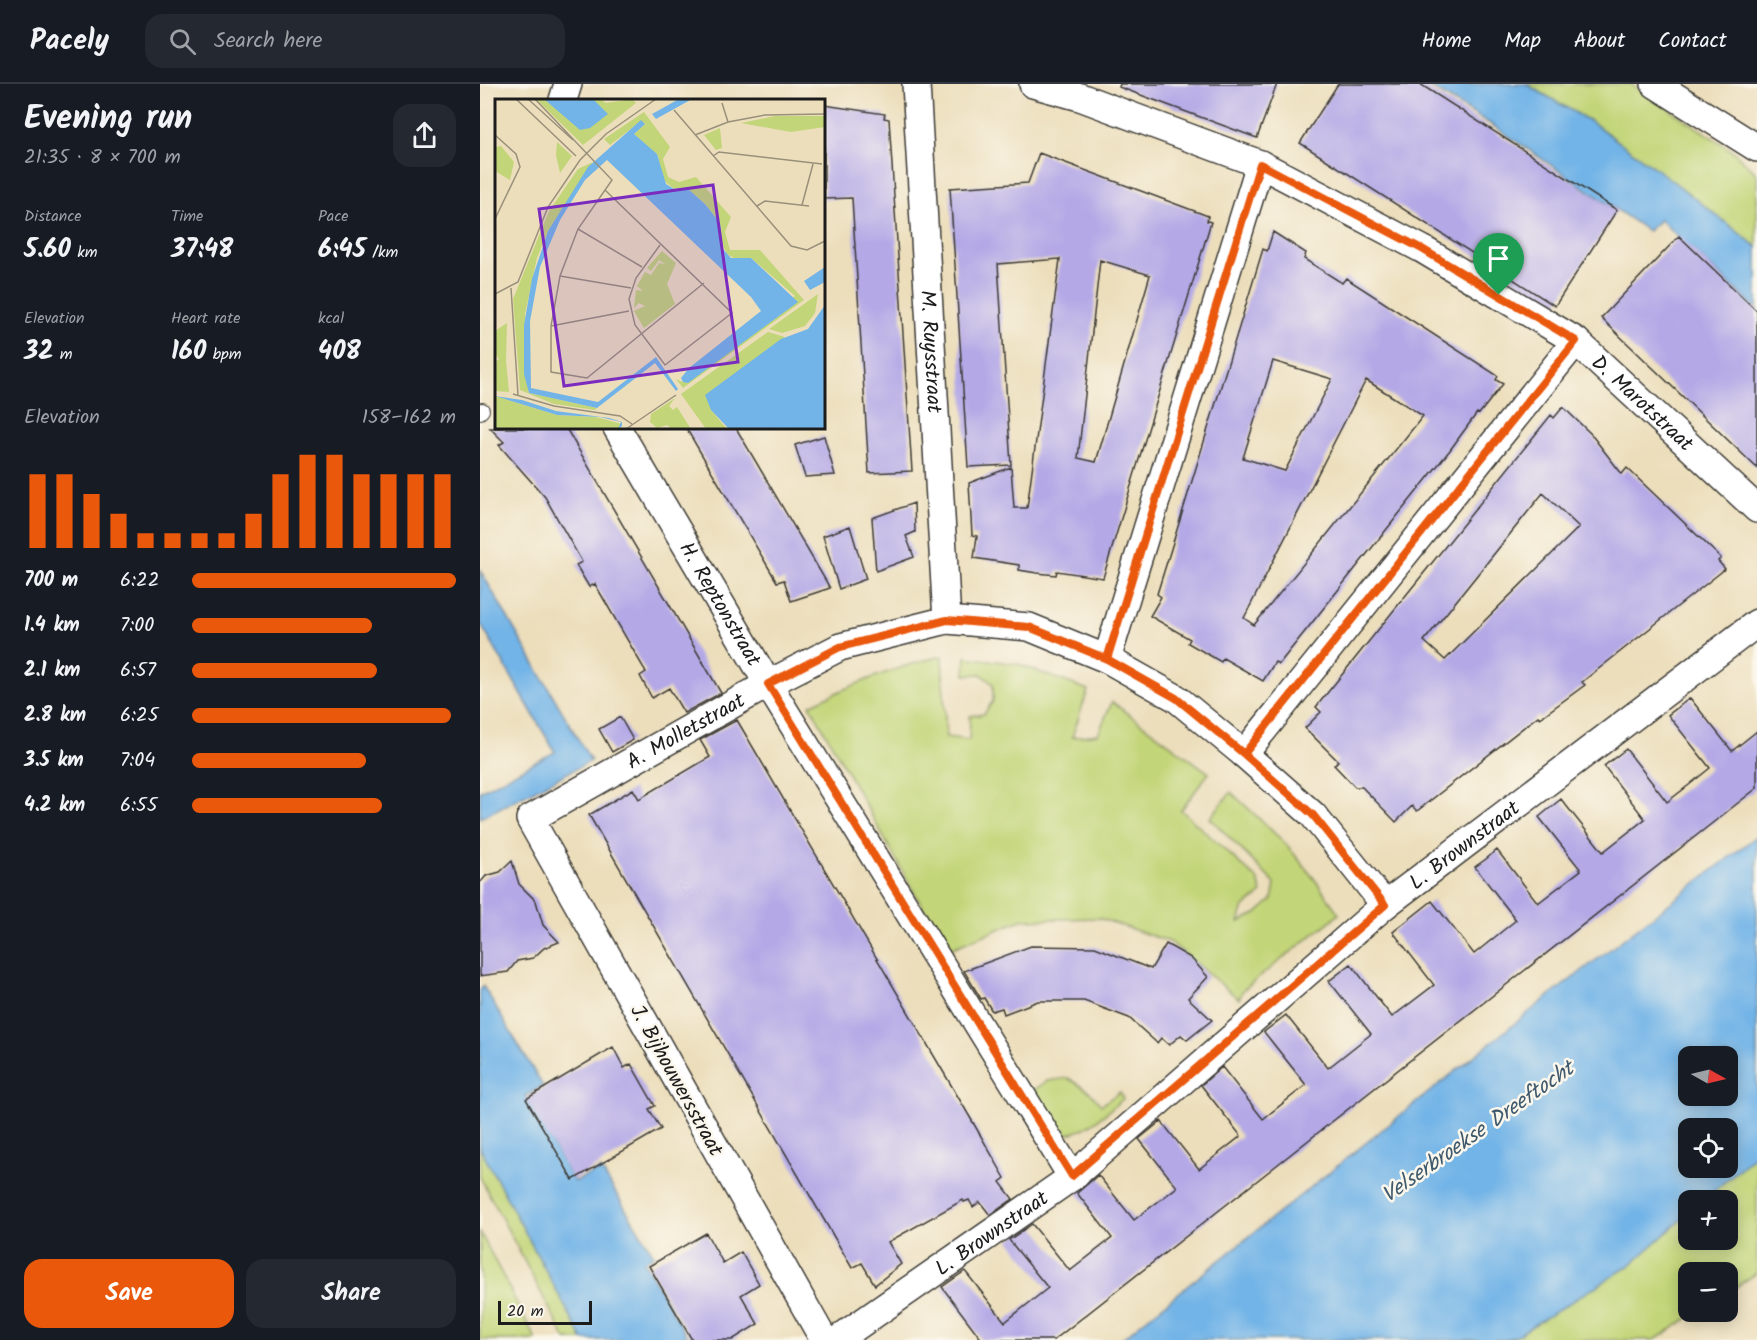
<!DOCTYPE html>
<html lang="en">
<head>
<meta charset="utf-8">
<style>
  body { margin:0; font-family:Kalam,sans-serif; background:#242831; color:#f1f3f6; height:100vh; display:flex; flex-direction:column; font-size:22px; white-space:nowrap }
  * { box-sizing:border-box; margin:0 }
  p { font-size:20px; color:#9ea1a6 }
  .icon { flex:none; width:33px; height:33px; fill:none; stroke:currentColor; stroke-width:2; stroke-linecap:round; stroke-linejoin:round }
  .map { position:relative; flex:1; overflow:hidden }
  .details { display:flex; flex-direction:column; background:#171b24; width:480px }
  .details>* { flex:none }
  .needle { width:39px; rotate:98deg }
  .tools { position:absolute; left:1198px; top:962px; display:grid; gap:12px }
  .tools a { display:grid; place-items:center; width:60px; height:60px; border-radius:12px; background:#171b24; box-shadow:0 3px 15px #0003; font-size:30px }
  .scale { position:absolute; left:18px; bottom:15px; width:94px; box-sizing:border-box; padding-left:6px; border:3px solid #1c1c1c; border-top:0; font-size:16px; line-height:21px; white-space:nowrap; color:#1c1c1c; -webkit-text-stroke:4px #fbf7ec; paint-order:stroke }
  .pin { position:absolute; display:grid; place-items:center; width:51px; height:51px; color:#fff; margin:-62px -26px; border-radius:50% 50% 50% 0; rotate:-45deg; box-shadow:0 0 6px #0007 }
  .pin .icon { rotate:45deg }
  .round { display:grid; place-items:center; flex:none; width:63px; height:63px; border-radius:18px; background:#242831 }
  .head { display:flex; align-items:center; justify-content:space-between; height:102px; padding:0 24px }
  h1 { font-size:33px; font-weight:800; line-height:45px }
  .figures { display:grid; grid-template-columns:repeat(3,1fr); gap:9px; height:102px; padding:6px 24px }
  .figures div { display:grid; align-content:center }
  .figures b { font-size:26px; font-weight:800 }
  .figures small { font-size:16px; font-weight:400 }
  .figures p { font-size:16px }
  .chart { height:168px; padding:12px 24px }
  .chart p { display:flex; justify-content:space-between }
  .chart svg { width:100%; height:108px; margin-top:6px; stroke:#ea580c; stroke-width:6 }
  .primary-button { display:flex; gap:12px; margin-top:auto; padding:12px 24px }
  .primary-button a { flex:1; height:69px; border-radius:18px; background:#ea580c; color:#fff; font-size:24px; font-weight:800; line-height:69px; text-align:center }
  .primary-button a+a { background:#242831; color:#f1f3f6 }
  ul { padding:0 24px; list-style:none; font-size:20px }
  li { display:grid; grid-template-columns:96px 72px 1fr; align-items:center; height:45px }
  li i { height:15px; border-radius:8px; background:#ea580c }
  header { display:flex; align-items:center; gap:36px; box-sizing:border-box; height:84px; padding:0 30px; background:#171b24; border-bottom:2px solid #363941 }
  header strong { font-size:28px }
  nav { display:flex; gap:33px; margin-inline-start:auto; font-size:21px }
  .search { width:420px; height:54px; background:#242831; display:flex; align-items:center; gap:15px; box-sizing:border-box; padding:0 21px; border-radius:18px; color:#9ea1a6; font-size:22px }
  main { display:flex; flex:1; min-height:0 }
  .map>svg:first-child { display:block }
  .green { fill:#c2d578; stroke:#6f784a; stroke-width:1.5 }
  .water { fill:#72b4e7; stroke:#476882; stroke-width:1.5; fill-rule:evenodd }
  .building { fill:#b4a9e6; fill-rule:evenodd }
  .lines { fill:none; stroke-linecap:round; stroke-linejoin:round }
  .lane-casing { stroke:#3b3934; stroke-width:16 }
  .street-casing { stroke:#3b3934; stroke-width:30 }
  .lane { stroke:#fff; stroke-width:14 }
  .street { stroke:#fff; stroke-width:27 }
  .route-casing { stroke:#fff; stroke-width:12 }
  .route { stroke:#ea580c; stroke-width:8 }
  .labels { text-anchor:middle; stroke-width:5; stroke-linejoin:round; paint-order:stroke }
  .street-label { font-size:21px; fill:#1c1c1c; stroke:#fbf7ec }
  .water-label { font-size:22px; font-style:italic; fill:#3e596d; stroke:#fbf7ec }
  .inset-road { fill:none; stroke:#99907b; stroke-width:1.5 }
  .view { fill:#7b2cbf; fill-opacity:0.15; stroke:#7b2cbf; stroke-width:3 }
  .inset-edge { fill:none; stroke:#1c1c1c; stroke-width:3 }
</style>
</head>
<body>
<header>
<strong>Pacely</strong>
<div class="search"><svg class="icon" aria-label="search" viewBox="0 0 24 24"><circle cx="10" cy="10" r="6"/><path d="M15 15l6 6"/></svg>Search here</div>
<nav><a>Home</a><a>Map</a><a>About</a><a>Contact</a></nav>
</header>
<main>
<section class="details">
<div class="head"><div><h1>Evening run</h1><p>21:35 · 8 × 700 m</p></div><a class="round"><svg class="icon" aria-label="share" viewBox="0 0 24 24"><path d="M12 15V3M7 8l5-5 5 5M5 13v7h14v-7"/></svg></a></div>
<div class="figures">
<div><p>Distance</p><b>5.60<small> km</small></b></div>
<div><p>Time</p><b>37:48</b></div>
<div><p>Pace</p><b>6:45<small> /km</small></b></div>
</div>
<div class="figures">
<div><p>Elevation</p><b>32<small> m</small></b></div>
<div><p>Heart rate</p><b>160<small> bpm</small></b></div>
<div><p>kcal</p><b>408</b></div>
</div>
<div class="chart"><p><span>Elevation</span>158–162 m</p>
<svg viewBox="0 0 160 44" preserveAspectRatio="none"><path d="M5 44V14M15 44V14M25 44V22M35 44V30M45 44V38M55 44V38M65 44V38M75 44V38M85 44V30M95 44V14M105 44V6M115 44V6M125 44V14M135 44V14M145 44V14M155 44V14"/></svg>
</div>
<ul>
<li><b>700 m</b>6:22<i style="width:100%"></i></li>
<li><b>1.4 km</b>7:00<i style="width:68%"></i></li>
<li><b>2.1 km</b>6:57<i style="width:70%"></i></li>
<li><b>2.8 km</b>6:25<i style="width:98%"></i></li>
<li><b>3.5 km</b>7:04<i style="width:66%"></i></li>
<li><b>4.2 km</b>6:55<i style="width:72%"></i></li>
</ul>
<div class="primary-button"><a>Save</a><a>Share</a></div>
</section>
<div class="map">
<svg width="1277" height="1256" viewBox="0 0 1277 1256">
  <rect width="100%" height="100%" fill="#fbf7ec"/>
  <filter id="ink" filterUnits="userSpaceOnUse"><feTurbulence type="fractalNoise" baseFrequency=".0167" numOctaves="2"/><feDisplacementMap in="SourceGraphic" scale="12" xChannelSelector="R" yChannelSelector="G"/><feConvolveMatrix kernelMatrix="1 2 1 2 8 2 1 2 1" color-interpolation-filters="sRGB"/></filter>
  <filter id="wash" filterUnits="userSpaceOnUse"><feTurbulence type="fractalNoise" baseFrequency=".008" numOctaves="4" result="noise"/><feDisplacementMap in="SourceGraphic" scale="24" xChannelSelector="R" yChannelSelector="G"/><feGaussianBlur stdDeviation="1.35" result="paint"/><feColorMatrix in="noise" values="0 0 0 0 0 0 0 0 0 0 0 0 0 0 0 0 0 1.4 0 .05"/><feComposite in="paint" operator="in"/></filter>
  <g filter="url(#wash)">
    <rect width="100%" height="100%" fill="#ecdebb"/>
    <path class="green" d="M1046,0H1151L1253,67L1277,90V163L1194,98L1113,39Z
      M462,572L466,653L489,656L490,632L504,630L513,617V600L501,590L485,591L486,573L538,580L608,606L592,653L618,650L632,618L729,689L701,726L778,796L782,809L764,823L759,838L776,830L792,816L795,800L730,734L751,708L806,760L836,797L859,830L763,906L759,915L690,858L619,834L541,836L470,865L438,815L330,621C373,600 415,583 462,572Z
      M588,994L609,1007L621,1021L640,1008L643,1015C623,1031 605,1051 578,1051L548,1010L567,997Z
      M1277,1023V1189L1248,1208V1188H1209V1227H1219L1175,1256H1026L1036,1252L1149,1182L1209,1129V1155H1248V1116H1224L1277,1069Z
      M0,1064L103,1256H86L0,1093Z
      M0,1148L56,1256H0Z"/>
    <path class="water" d="M945,0H1046L1113,39L1194,98L1277,163V225L1180,136L1168,147L1015,43Z
      M0,486L111,677L0,734V707L75,668L0,539Z
      M1277,752V1069L1224,1116H1209V1129L1149,1182L1036,1252L1026,1256H640L1059,920ZM1209,972H1248V1011H1209ZM1209,1044H1248V1083H1209Z
      M3,902L63,1002L46,1012L94,1098L121,1085L174,1171L164,1178L209,1256H103L0,1064V907Z"/>
    <g id="blocks">
      <path class="building" d="M640,0H797L777,54L639,3Z
        M858,0H940L1137,126L1075,222L820,59Z
        M344,21L405,30L404,34L409,35L432,387L389,389L372,114L344,115Z
        M559,69L728,132L727,137L731,138L623,494L577,487L576,491L557,489L539,486V481L494,474L497,452L492,451L489,399L531,383L534,424H547L580,175L518,180L531,381L488,383L470,104L548,99ZM620,176L670,191L616,378L598,374Z
        M793,148L826,169L824,175L862,199L866,194L1018,292L1016,296L1023,300L999,330L997,329L970,366L799,580L795,578L783,597L743,574L741,578L708,559L710,555L670,532L681,513L677,510L700,436L783,165L787,167ZM793,277L852,295L805,387L763,374ZM886,296L943,332L774,541L764,534Z
        M1199,152L1277,227V384L1121,234Z
        M1083,323L1110,349L1142,390L1147,384L1241,474L1238,477L1245,485L1102,598L1105,601L1060,634L1058,632L937,727L932,722L916,738L882,703H875L854,681L858,677L825,644L841,628L836,623L1071,331L1074,334ZM1063,409L1099,443L965,576L944,557Z
        M10,344H86L241,609L204,629L189,604L172,614L160,592L166,588L115,500L109,503L96,481L102,478L65,413L19,361L24,358Z
        M206,344H256L350,504L311,517L304,496L297,498Z
        M344,352L355,391L325,393L315,361Z
        M434,419L435,448L426,452L434,473L396,487L392,434Z
        M370,442L386,495L359,505L343,452Z
        M1210,614L1252,667L1277,647V704L574,1256H502L462,1203L485,1187L525,1238L568,1204L529,1156L552,1140L590,1187L632,1154L597,1109L618,1091L654,1136L697,1103L659,1055L681,1037L719,1085L761,1052L721,1001L742,983L783,1035L826,1001L784,948L806,931L848,984L891,950L849,897L871,880L912,933L954,901L913,848L952,817L994,870L1036,836L995,783L1006,775L1017,766L1058,819L1101,786L1059,733L1081,715L1123,768L1165,735L1124,682L1146,665L1187,718L1209,701L1230,684L1188,631Z
        M140,633L153,656L132,668L119,645Z
        M257,636L491,1035L525,1094L520,1098L533,1115L510,1131L500,1118L493,1123L489,1116L484,1118L483,1116L408,1158L421,1180L395,1201L382,1179L372,1184L109,731L153,705L159,715L230,673L220,656Z
        M32,777L39,800L56,817L63,841L79,858L64,864L53,874L37,877L28,888L0,892V799L6,792L20,788Z
        M686,860L711,874L728,893L708,914L732,936L707,956L701,951L689,961L681,954L677,959L649,934L604,917H558L524,930L522,924L512,927L504,914L501,915L484,887L551,862L615,863L671,885Z
        M133,963L144,984L151,980L175,1022L169,1025L181,1045L93,1096L46,1015Z
        M226,1149L243,1179L261,1168L279,1200L261,1211L278,1240L252,1256H212L169,1182Z"/>
    </g>
  </g>
  <g filter="url(#ink)">
    <use href="#blocks" fill-opacity="0" stroke="#3b3934" stroke-width="1.5"/>
    <g class="lines">
      <defs>
        <path id="lane" d="M0,328L2,326"/>
        <g id="street">
          <path id="s1" d="M436,0L467,536"/>
          <path id="s2" d="M553,0L600,13L780,80L942,165L1096,257L1277,425"/>
          <path d="M1175,0L1277,64"/>
          <path d="M83,16L88,0"/>
          <path id="s3" d="M137,344L288,600L592,1093"/>
          <path d="M627,575L780,80"/>
          <path d="M764,670L1096,257"/>
          <path id="s4" d="M344,1256L50,735L288,600L360,563L467,536L549,543L627,575L696,614L764,670L833,731L905,821"/>
          <path id="s5" d="M357,1256L592,1093L905,821L1277,539"/>
        </g>
      </defs>
      <use href="#lane" class="lane-casing"/>
      <use href="#street" class="street-casing"/>
      <use href="#lane" class="lane"/>
      <use href="#street" class="street"/>
    </g>
  </g>
  <g class="lines" filter="url(#ink)">
    <defs>
      <path id="route" d="M1019,211L1096,257L764,670L696,614L627,575L549,543L467,536L360,563L288,600L592,1092L905,821L833,731L764,670L696,614L627,575L780,80L942,165L1019,211"/>
    </defs>
    <use href="#route" class="route-casing"/>
    <use href="#route" class="route"/>
  </g>
  <g class="labels">
    <g class="street-label">
      <text dy="7" stroke="none"><textPath href="#s1" startOffset="268">M. Ruysstraat</textPath></text>
      <text dy="7" stroke="none"><textPath href="#s2" startOffset="694">D. Marotstraat</textPath></text>
      <text dy="7" stroke="none"><textPath href="#s3" startOffset="204">H. Reptonstraat</textPath></text>
      <text dy="7" stroke="none"><textPath href="#s4" startOffset="777">A. Molletstraat</textPath></text>
      <text dy="7" stroke="none"><textPath href="#s5" startOffset="800">L. Brownstraat</textPath></text>
      <text transform="translate(197 996) rotate(61)" y="7">J. Bijhouwersstraat</text>
      <text dy="7" stroke="none"><textPath href="#s5" startOffset="188">L. Brownstraat</textPath></text>
    </g>
    <g class="water-label">
      <text transform="translate(997 1047) rotate(-35)" y="8">Velserbroekse Dreeftocht</text>
    </g>
  </g>
  <g transform="translate(15 15)">
    <rect width="330" height="330" fill="#ecdebb"/>
    <path d="M41,0H105L111,4L137,0L141,4L88,46ZM149,13L175,48L168,60L173,78L184,83L201,78L236,118L230,133L235,151H265L309,201L188,289L181,280L188,283L300,197L256,159L242,161L232,155L226,142L225,124L210,105L192,89L179,90L166,79L163,57L139,35L150,25L146,22L115,46L109,40ZM280,17H330V28L296,33L246,24ZM225,29L227,49L221,51L209,36ZM62,43L77,57L65,74L61,56ZM6,47L19,63L15,81L0,72V48ZM98,63L53,132L42,159L30,215L29,269L34,294L102,309L100,311L59,305L25,291L18,200L54,112L83,70ZM167,152L181,164L172,185L180,205L149,229L139,212L150,207L144,204L139,209L141,191L148,192L142,187L150,173L156,176L164,164L170,165L164,161L156,172L152,169ZM323,195L320,214L310,227L287,234L274,230ZM12,224L11,262L14,293L0,292V263L4,260L0,255V232ZM273,233L290,238L254,264L216,311L232,330H211L186,295ZM0,297L62,316L101,318L127,325L123,330H0ZM180,299L174,307L178,311L182,308L196,330H177L172,326L162,329L155,323L156,315Z" fill="#c2d578"/>
    <path d="M49,0H98L113,15L95,29L85,31ZM184,0H197L161,20L157,15ZM146,21L150,25L139,35L162,55L171,85L179,90L192,89L210,105L225,124L228,150L236,159H256L303,203L193,284L188,283L186,279L194,269L266,212L256,198L112,61L90,81L65,121L45,168L35,222L36,289L103,303L161,258L183,290L181,292L160,264L102,309L34,294L29,275V226L37,180L53,132L93,68ZM330,168V183L315,191L309,182ZM330,206V330H234L216,311L210,296L286,240L313,230ZM0,297L27,301L61,312L114,319L127,323V327L123,330L126,323L105,318L62,316Z" fill="#72b4e7"/>
    <path class="inset-road" d="M21,0L81,57M33,0L78,41M40,0L117,81L83,130L65,177L56,227V273L92,279L209,184M227,4L233,23M179,11L296,147L312,151L330,142M0,36L21,55L25,68L0,120M200,36L233,23L270,16L330,15M218,57L224,53L327,65M110,91L237,214L170,266L140,226L134,200L141,179L165,146M307,106L318,65M262,107L270,102L314,107M83,130L147,168M65,177L136,189M16,189L23,296M0,195L23,183L53,108L85,61L111,35L161,0M56,227L134,212M18,295L59,307L125,317L137,325M131,330L181,296"/>
    <path class="view" d="M218,86L243,263L69,287L44,110Z"/>
    <rect width="330" height="330" class="inset-edge"/>
  </g>
</svg>
<div class="tools">
<a><svg class="needle" viewBox="-14 -14 28 28"><path d="M0-13l5 13h-10z" fill="#e53935"/><path d="M0 13l5-13h-10z" fill="#9ea1a6"/></svg></a>
<a><svg class="icon" aria-label="locate" viewBox="0 0 24 24"><circle cx="12" cy="12" r="6"/><path d="M12 2v4M12 18v4M2 12h4M18 12h4"/></svg></a>
<a>+</a>
<a>−</a>
</div>
<div class="scale">20 m</div>
<div class="pin" style="left:1019px;top:211px;background:#1e9e55"><svg class="icon" aria-label="arrive" viewBox="0 0 24 24"><path d="M6 21V4h12l-3 4 3 4H6"/></svg></div>
</div>
</main>
</body>
</html>
